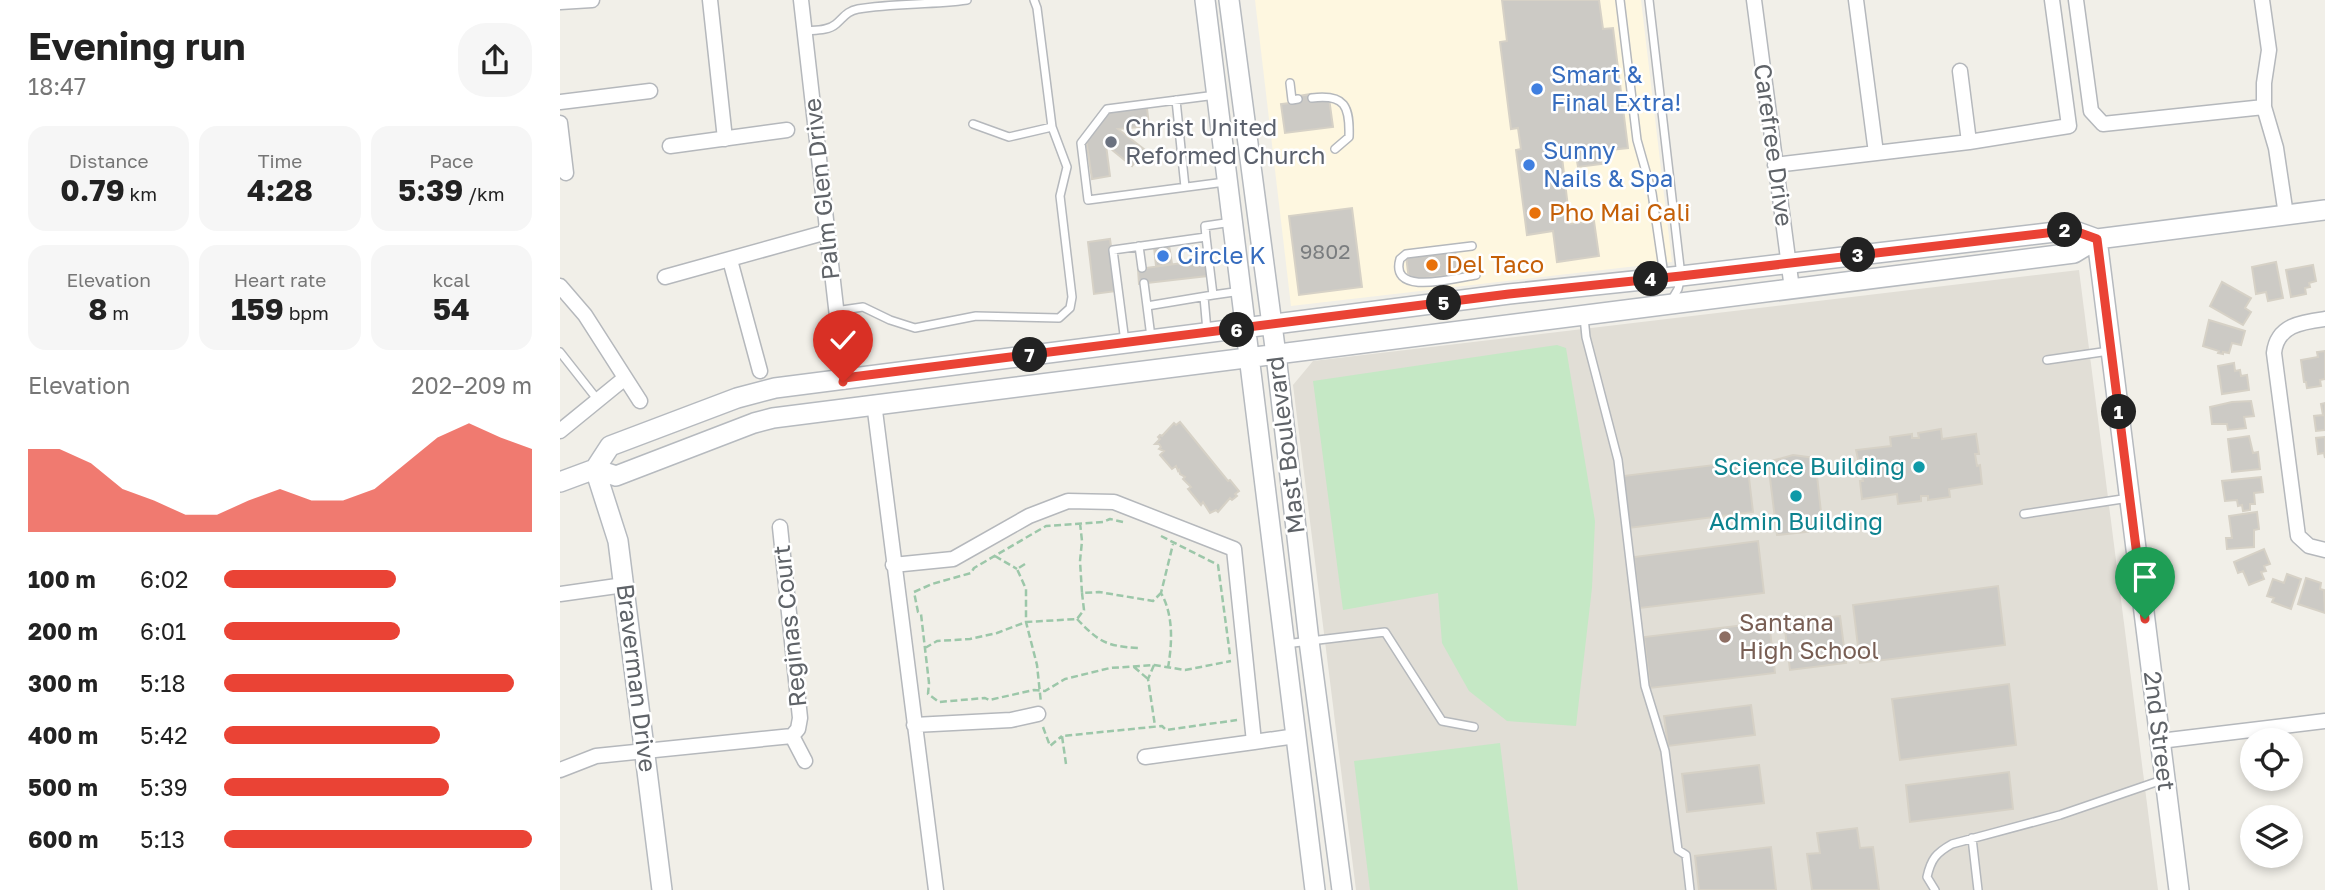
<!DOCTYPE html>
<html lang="en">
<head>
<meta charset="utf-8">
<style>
  body { margin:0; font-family:"Golos Text",sans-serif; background:#f6f6f6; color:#222; height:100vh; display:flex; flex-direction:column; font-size:26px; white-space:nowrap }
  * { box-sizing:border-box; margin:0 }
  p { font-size:23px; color:#767676 }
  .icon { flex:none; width:38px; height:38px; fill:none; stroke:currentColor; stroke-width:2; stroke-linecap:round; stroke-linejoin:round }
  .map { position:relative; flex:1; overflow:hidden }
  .drawer { display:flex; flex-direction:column; background:#fff; width:560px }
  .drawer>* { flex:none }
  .controls { position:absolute; left:1680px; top:728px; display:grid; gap:14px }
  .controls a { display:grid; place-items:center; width:63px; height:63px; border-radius:50%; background:#fff; box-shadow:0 4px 10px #0003; font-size:35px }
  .pin { position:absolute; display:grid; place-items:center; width:60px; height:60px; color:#fff; margin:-72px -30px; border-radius:50% 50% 50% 0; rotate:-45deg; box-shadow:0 0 7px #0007 }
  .pin .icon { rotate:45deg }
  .km { position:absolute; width:35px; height:35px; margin:-18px; border-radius:50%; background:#222; color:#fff; font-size:19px; line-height:35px; text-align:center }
  .round { display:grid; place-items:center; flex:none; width:74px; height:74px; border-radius:28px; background:#f6f6f6 }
  .summary { display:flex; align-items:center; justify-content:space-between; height:119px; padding:0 28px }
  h1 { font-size:38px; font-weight:700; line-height:52px }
  .stats { display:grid; grid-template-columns:repeat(3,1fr); gap:10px; height:119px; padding:7px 28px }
  .stats div { display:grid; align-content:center; border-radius:18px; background:#f6f6f6; text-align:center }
  .stats b { font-size:30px; font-weight:700 }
  .stats small { font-size:19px; font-weight:400 }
  .stats p { font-size:19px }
  .chart { height:196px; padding:14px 28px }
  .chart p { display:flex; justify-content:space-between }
  .chart svg { width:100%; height:126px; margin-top:7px; fill:#ea4335; opacity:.7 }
  ul { padding:0 28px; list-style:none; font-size:23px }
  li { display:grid; grid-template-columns:112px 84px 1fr; align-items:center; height:52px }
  li i { height:18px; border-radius:9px; background:#ea4335 }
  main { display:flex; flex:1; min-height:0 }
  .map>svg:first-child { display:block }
  .commercial { fill:#fef7e0 }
  .education { fill:#e1ded6 }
  .green { fill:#c5e8c5 }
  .building { fill:#cccac5; stroke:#d6d1c6; stroke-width:2 }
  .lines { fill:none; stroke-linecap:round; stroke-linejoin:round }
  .lane-casing { stroke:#b5b8bc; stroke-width:10 }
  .street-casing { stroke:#b5b8bc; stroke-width:17 }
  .secondary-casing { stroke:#b6babf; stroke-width:22 }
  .path { stroke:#9cc7a9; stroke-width:2.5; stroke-dasharray:7 3.5; stroke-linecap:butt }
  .lane { stroke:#fff; stroke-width:7 }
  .street { stroke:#fff; stroke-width:14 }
  .secondary { stroke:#fff; stroke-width:19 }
  .route-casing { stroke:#fff; stroke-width:14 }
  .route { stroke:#ea4335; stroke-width:9 }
  .shop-dot { fill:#3f7fe0; stroke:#fff; stroke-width:2.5 }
  .worship-dot { fill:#6b7280; stroke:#fff; stroke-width:2.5 }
  .food-dot { fill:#e8710a; stroke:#fff; stroke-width:2.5 }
  .culture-dot { fill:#0f9aa8; stroke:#fff; stroke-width:2.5 }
  .education-dot { fill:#8d6e63; stroke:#fff; stroke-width:2.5 }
  .labels { text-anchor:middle; stroke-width:5; stroke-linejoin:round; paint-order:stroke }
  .number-label { font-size:21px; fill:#7a7d7f }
  .shop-label { font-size:24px; fill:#366cbe; stroke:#fff; text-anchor:start }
  .worship-label { font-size:24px; fill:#5b616d; stroke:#fff; text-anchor:start }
  .street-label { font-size:24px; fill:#5f6368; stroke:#fff }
  .food-label { font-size:24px; fill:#c56008; stroke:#fff; text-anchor:start }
  .culture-label { font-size:24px; fill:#0d838f; stroke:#fff; text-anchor:end }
  .education-label { font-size:24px; fill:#785e54; stroke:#fff; text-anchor:start }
</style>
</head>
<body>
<main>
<section class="drawer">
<div class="summary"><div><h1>Evening run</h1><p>18:47</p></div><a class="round"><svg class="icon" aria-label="share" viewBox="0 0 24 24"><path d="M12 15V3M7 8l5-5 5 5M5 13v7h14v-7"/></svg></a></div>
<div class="stats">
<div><p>Distance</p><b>0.79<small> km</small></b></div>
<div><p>Time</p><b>4:28</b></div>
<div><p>Pace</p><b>5:39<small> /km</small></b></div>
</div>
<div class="stats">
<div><p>Elevation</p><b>8<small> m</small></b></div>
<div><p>Heart rate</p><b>159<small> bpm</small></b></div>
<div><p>kcal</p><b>54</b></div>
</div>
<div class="chart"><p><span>Elevation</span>202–209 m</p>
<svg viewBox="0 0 160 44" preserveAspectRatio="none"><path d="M0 44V15L10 15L20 20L30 29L40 33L50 38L60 38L70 33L80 29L90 33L100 33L110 29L120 20L130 11L140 6L150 11L160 15V44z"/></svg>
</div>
<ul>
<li><b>100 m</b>6:02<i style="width:56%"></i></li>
<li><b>200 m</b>6:01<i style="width:57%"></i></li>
<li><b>300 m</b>5:18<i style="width:94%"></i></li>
<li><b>400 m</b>5:42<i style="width:70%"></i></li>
<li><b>500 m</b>5:39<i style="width:73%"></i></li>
<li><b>600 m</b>5:13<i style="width:100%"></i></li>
</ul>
</section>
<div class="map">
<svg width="1765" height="890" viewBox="0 0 1765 890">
  <rect width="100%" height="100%" fill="#f1efe8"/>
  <path class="commercial" d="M695,0H1081L1112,262L731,306Z"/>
  <path class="education" d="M1519,270L1598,890H796L733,385L753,361Z"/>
  <path class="green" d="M997,345L1006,348L1035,521L1032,588L1016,726L947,721L909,691L882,643L878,593L783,610L753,381Z
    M940,743L958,890H810L794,761Z"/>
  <path class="building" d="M942,0H1039L1043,29L1053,28L1068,148L1040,151L1042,164L1018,167L1016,155L1002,157L1010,224L1034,221L1039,256L997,262L993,231L967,235L956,150L961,149L958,128L951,129L940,42L947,41Z
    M751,94L752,100L769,98L773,127L725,133L721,104L738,102V96Z
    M587,108L589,126L558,129L585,150L572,166L546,145L550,176L532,179L526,139L547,112Z
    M792,208L802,287L739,295L729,216Z
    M550,239L557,291L534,294L528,242Z
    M609,245L612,264L596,266L594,247Z
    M895,251L898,274L849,280L846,256Z
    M645,260L647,276L579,284L578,269Z
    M1716,262L1723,298L1708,301L1706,292L1696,294L1692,267Z
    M1753,265L1756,281L1749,283L1750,287L1745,288L1746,294L1731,297L1726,270Z
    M1662,282L1691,298L1685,308L1691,312L1683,325L1650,306Z
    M1649,320L1685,331L1681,345L1672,343L1669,353L1663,352V354L1658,353L1659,351L1643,346Z
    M1765,351V379L1760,380L1761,386L1747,388L1746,382H1744L1741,360L1758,357L1757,352Z
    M1674,363L1675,371L1680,370L1681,376L1687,375L1689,390L1662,394L1658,366Z
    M1691,401L1694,416L1684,417L1686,428L1668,430L1667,424H1652L1650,407L1672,402Z
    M1765,403V430L1756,431L1754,416L1763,415L1761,404Z
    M620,422L668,481L670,480L679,491L675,494L677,496L672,500L670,498L658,512L656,510L650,513L643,502L641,505L628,489L631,487L623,479L625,477L620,474L619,470L618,471L616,466L612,469L600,455L604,451L599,449L601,447L599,444H595L600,439L598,437L600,435L602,436L614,423L616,425Z
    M1381,429L1382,439L1416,434L1419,454H1415L1417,466L1420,465L1422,484L1389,489L1390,497L1368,500V496H1361V501L1338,504L1337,494L1302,499L1300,481H1303L1296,450L1331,446L1330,437L1352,434V438H1359L1358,433Z
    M1689,436L1693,453L1698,452L1700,469L1672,472L1668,439Z
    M1765,437V458L1764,453L1758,454L1756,438Z
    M1233,455L1255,458L1263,530L1217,535L1208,462Z
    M1187,461L1193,512L1069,528L1063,476Z
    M1701,477L1703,492L1694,493L1695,504H1690V510L1683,511L1682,505L1678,506L1677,500L1665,501L1662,481Z
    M1697,512L1699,529L1694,530V547L1667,549L1666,538H1672L1669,516Z
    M1198,541L1204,593L1080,608L1074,557Z
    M1704,549L1710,564L1704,566L1706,571L1701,572L1704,579L1689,585L1683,571L1678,573L1674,562Z
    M1727,574L1741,579L1731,609L1712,602L1714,598L1707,596L1713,579L1724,583Z
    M1746,578L1761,583L1760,589L1764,590L1765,613L1738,604Z
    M1438,586L1445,645L1300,663L1293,605Z
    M1280,616L1286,663L1230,670L1224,622Z
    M1209,622L1215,673L1090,688L1084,637Z
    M1449,684L1456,745L1340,760L1332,699Z
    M1191,705L1195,735L1108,746L1104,716Z
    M1199,765L1204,803L1127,812L1122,774Z
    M1449,772L1453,809L1350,822L1346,785Z
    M1297,828L1300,848L1313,847L1319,890H1252L1247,854L1260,853L1257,833Z
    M1211,847L1216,890H1139L1135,856Z"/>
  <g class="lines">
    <defs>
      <path id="lane" d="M1060,0L1077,140L1092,193L1104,275
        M1089,0L1121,276L1118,289L1111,301
        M245,31C255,30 268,31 276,24C284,17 287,11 298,9C334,3 371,5 407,0
        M730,83L732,100L738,99
        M656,95L547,109L521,143L528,200L665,182
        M752,98C785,94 790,106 789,137L775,149
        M616,100L625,187
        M413,124L449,137L492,127
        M646,237L653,295L681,291
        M579,246L582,268
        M912,246L846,254L840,259C829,297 895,278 916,275
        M584,283L587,306
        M644,297L647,331
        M275,311L303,307L330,320L355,328L416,316L499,318L510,308L512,297L500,196L507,167L492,127L477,8L474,0
        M1024,317L1026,337L1058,460L1085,686L1105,751L1118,850L1126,855L1130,890
        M591,337L587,306L653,295
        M565,342L553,250L646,237L645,226L672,222
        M0,352L37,399
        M1487,360L1549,351
        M1464,514L1569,498
        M725,644L825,632L882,721L914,727
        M1412,838L1418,890
        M1375,890L1367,877C1371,859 1376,853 1392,844L1500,815L1602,780"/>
      <path id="street" d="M150,0L165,139
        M241,0L284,378
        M1194,0L1232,289
        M1296,0L1316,153
        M1516,0L1531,111L1543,124L1704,107
        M1702,0L1709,50L1704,83V107L1716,148L1726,215
        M0,2L32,0
        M1400,71L1409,142
        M0,102L90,91
        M0,123L6,173
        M110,146L227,130
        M1215,165L1409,142L1509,126L1492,0
        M170,260L200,371
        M105,277L267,232
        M0,286L25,315L80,401
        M1765,319C1742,322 1717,325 1714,353L1738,536L1749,546L1765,550
        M314,403L376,890
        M0,431L65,378
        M220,527L240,718L238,729L232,736
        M333,565L393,559L469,516L508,501L554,502L674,549L694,742L585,757
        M0,594L64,585
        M354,725L451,720L478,714
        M232,736L245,761
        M1600,741L1765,721
        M694,742L736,736
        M0,770L36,756L232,736"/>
      <path id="secondary" d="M645,0L755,890
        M669,0L716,355L749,641L782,890
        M1537,239L1619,890
        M35,469L56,476L194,423L213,418L1514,253L1537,239L1765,210
        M35,469L58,541L102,890
        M0,482L35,469L50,446L177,398L215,388L949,294L1121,276L1512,230L1537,239"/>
    </defs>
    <use href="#lane" class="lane-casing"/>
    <use href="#street" class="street-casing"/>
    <use href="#secondary" class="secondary-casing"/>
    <path class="path" d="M563,522L550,519L543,522L486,526L414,568L411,573L372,584L354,592L358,612L361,614L369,683L368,694L379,702L425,698L429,700L474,690L485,691L505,679L550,668L594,665L625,670L671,661
      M520,523L522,541L520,561L522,593L539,592L593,601L601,593
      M601,536L658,565L670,655
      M435,556L457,569
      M465,564L457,569L466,589V622L477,665L481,703
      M517,619C539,642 546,646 578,648
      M365,648L377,641L410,639L437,633L466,622L517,619L524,610L522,593
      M594,665L588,679L595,726
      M574,667L588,679
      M608,668C612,644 614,616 601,593L613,544
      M483,727L490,746L502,736
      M506,764L502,736L602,726L606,730L677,720"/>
    <use href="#lane" class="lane"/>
    <use href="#street" class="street"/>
    <use href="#secondary" class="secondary"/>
  </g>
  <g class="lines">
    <defs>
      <path id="route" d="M283,382L284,378L949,294L1121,276L1512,230L1537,239L1585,619"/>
    </defs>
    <use href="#route" class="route-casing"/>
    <use href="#route" class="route"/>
  </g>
  <g class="shop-dot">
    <circle cx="977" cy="89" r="7"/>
    <circle cx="969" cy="165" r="7"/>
    <circle cx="603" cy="256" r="7"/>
  </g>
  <circle class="worship-dot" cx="551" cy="142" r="7"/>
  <g class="food-dot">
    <circle cx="975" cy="213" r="7"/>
    <circle cx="872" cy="265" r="7"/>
  </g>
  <g class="culture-dot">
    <circle cx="1359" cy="467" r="7"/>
    <circle cx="1236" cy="496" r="7"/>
  </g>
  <circle class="education-dot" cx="1165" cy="637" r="7"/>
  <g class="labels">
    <g class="number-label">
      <text x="765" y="259">9802</text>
    </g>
    <g class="shop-label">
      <text x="991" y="83">Smart &amp;<tspan x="991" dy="28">Final Extra!</tspan></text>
      <text x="983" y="159">Sunny<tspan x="983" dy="28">Nails &amp; Spa</tspan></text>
      <text x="617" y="264">Circle K</text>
    </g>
    <g class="worship-label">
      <text x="565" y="136">Christ United<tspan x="565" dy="28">Reformed Church</tspan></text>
    </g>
    <g class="street-label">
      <text transform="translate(1213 145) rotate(82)" y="8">Carefree Drive</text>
      <text transform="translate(262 189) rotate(-96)" y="8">Palm Glen Drive</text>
      <text transform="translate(726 445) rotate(-97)" y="8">Mast Boulevard</text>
      <text transform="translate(230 626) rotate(-96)" y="8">Reginas Court</text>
      <text transform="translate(76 678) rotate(83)" y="8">Braverman Drive</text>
      <text transform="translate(1599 731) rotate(83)" y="8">2nd Street</text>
    </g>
    <g class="food-label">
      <text x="989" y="221">Pho Mai Cali</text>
      <text x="886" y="273">Del Taco</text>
    </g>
    <g class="culture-label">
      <text x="1345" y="475">Science Building</text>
      <text x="1236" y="530" text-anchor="middle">Admin Building</text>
    </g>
    <g class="education-label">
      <text x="1179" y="631">Santana<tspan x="1179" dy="28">High School</tspan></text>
    </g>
  </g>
</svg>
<div class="controls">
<a><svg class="icon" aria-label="locate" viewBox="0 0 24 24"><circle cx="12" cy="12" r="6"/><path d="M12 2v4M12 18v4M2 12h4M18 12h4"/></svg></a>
<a><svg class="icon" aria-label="layers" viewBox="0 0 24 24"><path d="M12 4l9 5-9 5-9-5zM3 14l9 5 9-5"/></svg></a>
</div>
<div class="pin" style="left:1585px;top:619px;background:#1e9e55"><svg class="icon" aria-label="arrive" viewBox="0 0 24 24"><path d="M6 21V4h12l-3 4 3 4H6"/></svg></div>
<div class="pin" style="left:283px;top:382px;background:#d93025"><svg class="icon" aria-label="check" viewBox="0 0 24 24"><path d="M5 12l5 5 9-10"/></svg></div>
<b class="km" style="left:1559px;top:412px">1</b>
<b class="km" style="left:1505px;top:230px">2</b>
<b class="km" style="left:1298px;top:255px">3</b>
<b class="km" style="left:1091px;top:279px">4</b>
<b class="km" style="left:884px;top:303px">5</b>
<b class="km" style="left:677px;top:330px">6</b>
<b class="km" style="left:470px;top:355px">7</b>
</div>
</main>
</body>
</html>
